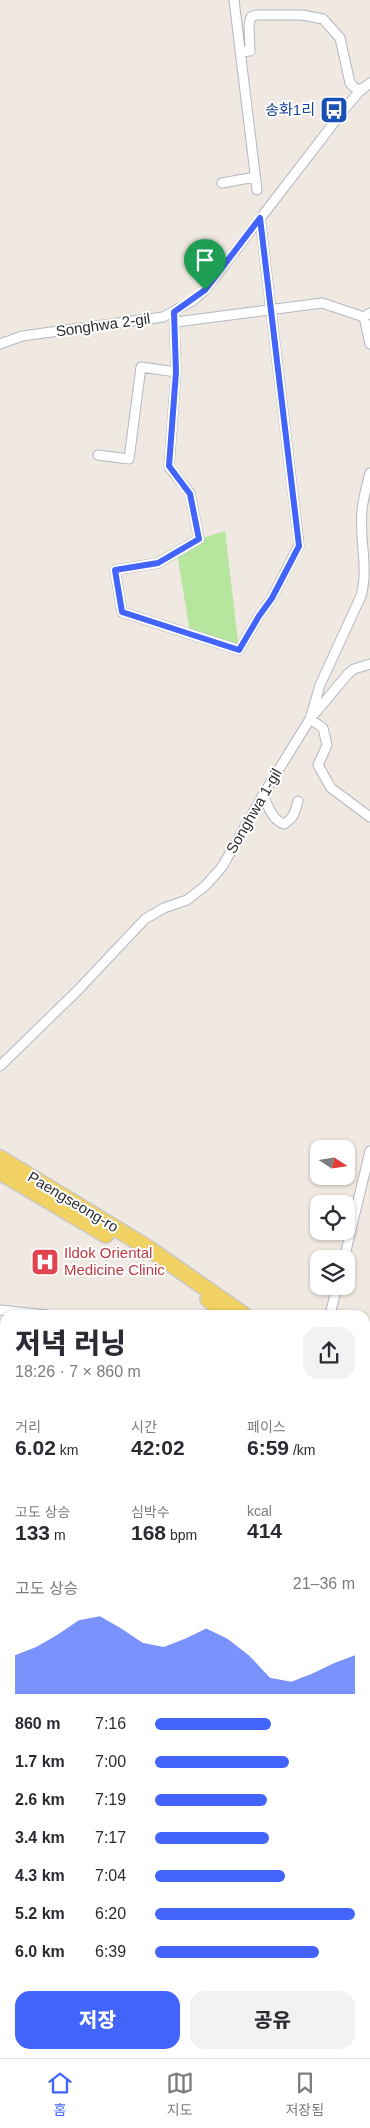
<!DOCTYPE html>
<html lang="ko">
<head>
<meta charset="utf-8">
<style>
  body { margin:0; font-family:Helvetica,"Noto Sans KR",sans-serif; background:#f2f2f3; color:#2b2b33; height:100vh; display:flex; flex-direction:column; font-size:19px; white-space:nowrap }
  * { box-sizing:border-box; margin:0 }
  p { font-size:16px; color:#7c7c81 }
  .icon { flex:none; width:28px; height:28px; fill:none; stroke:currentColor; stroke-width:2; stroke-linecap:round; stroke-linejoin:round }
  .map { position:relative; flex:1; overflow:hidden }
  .sheet { position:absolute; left:0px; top:1310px; width:370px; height:749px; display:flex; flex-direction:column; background:#fff; border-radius:15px 15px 0 0; box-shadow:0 1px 4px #0004 }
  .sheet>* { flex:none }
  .needle { width:32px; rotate:102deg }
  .tools { position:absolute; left:310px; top:1140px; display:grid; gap:10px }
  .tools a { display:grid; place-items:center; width:45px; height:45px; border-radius:10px; background:#fff; box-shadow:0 1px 4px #0004; font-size:25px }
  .pin { position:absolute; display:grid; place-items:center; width:42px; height:42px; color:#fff; margin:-51px -21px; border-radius:50% 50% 50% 0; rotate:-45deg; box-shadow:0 0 5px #0007 }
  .pin .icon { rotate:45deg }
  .round { display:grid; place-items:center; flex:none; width:52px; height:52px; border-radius:15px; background:#f2f2f3 }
  .head { display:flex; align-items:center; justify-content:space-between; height:85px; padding:0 15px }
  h1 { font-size:28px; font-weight:800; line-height:38px }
  .stats { display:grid; grid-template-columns:repeat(3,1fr); gap:8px; height:85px; padding:5px 15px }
  .stats div { display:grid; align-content:center }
  .stats b { font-size:21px; font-weight:800 }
  .stats small { font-size:14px; font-weight:400 }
  .stats p { font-size:14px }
  .chart { height:140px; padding:10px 15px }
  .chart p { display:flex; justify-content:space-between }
  .chart svg { width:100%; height:90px; margin-top:5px; fill:#4264fb; opacity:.7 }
  .cta { display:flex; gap:10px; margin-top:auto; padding:10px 15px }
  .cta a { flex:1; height:58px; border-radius:15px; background:#4264fb; color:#fff; font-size:20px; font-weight:800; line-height:58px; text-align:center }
  .cta a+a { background:#f2f2f3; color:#2b2b33 }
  ul { padding:0 15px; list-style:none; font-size:16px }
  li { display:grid; grid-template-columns:80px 60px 1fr; align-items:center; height:38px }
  li i { height:12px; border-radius:6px; background:#4264fb }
  .dock { display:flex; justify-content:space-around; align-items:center; height:70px; border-top:1px solid #e1e1e2; background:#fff; font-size:14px; color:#7c7c81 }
  .dock a { display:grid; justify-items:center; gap:2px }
  .dock .current { color:#4264fb }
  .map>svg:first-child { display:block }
  .green { fill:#b6e59e }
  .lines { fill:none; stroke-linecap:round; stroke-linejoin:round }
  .street-casing { stroke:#b4b7c1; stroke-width:11 }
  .secondary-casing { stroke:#b4b7c1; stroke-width:15 }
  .primary-casing { stroke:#c9c9c9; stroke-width:18 }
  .street { stroke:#fff; stroke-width:9 }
  .secondary { stroke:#fff; stroke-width:12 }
  .primary { stroke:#f2d163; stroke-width:15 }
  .route-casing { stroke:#fff; stroke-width:10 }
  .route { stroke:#4264fb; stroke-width:6 }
  .labels { text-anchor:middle; stroke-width:4; stroke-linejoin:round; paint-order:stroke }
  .transit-label { font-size:15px; fill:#164399; stroke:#fff; text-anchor:end }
  .street-label { font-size:15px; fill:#2e2e2e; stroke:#fff }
  .health-label { font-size:15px; fill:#be3a42; stroke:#fff; text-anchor:start }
</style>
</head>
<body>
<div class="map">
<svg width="370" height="2058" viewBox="0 0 370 2058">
  <rect width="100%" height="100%" fill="#efe9e1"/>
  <path class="green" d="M225,531L239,650L190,633L177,552L199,539Z"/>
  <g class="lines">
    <defs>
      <path id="street" d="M234,0L257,190
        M240,52L250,51L249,25L251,17L256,15H302L323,19L340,38L350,83L359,92L362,88
        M222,183L255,177
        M174,312L176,372L169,467L190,493L199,539L158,563L115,570L122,612L239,650L259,616L272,598L299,545L260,218
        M370,313L364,317L370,344
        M176,322L322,303L364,317
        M0,344L22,336L163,317L194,300L205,290L347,106L359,92L370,83
        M98,455L129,459L141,367L176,372
        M370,664L354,669L348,674L310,719L323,728L327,745L318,765L331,788L370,817
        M263,795C268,806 272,820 284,824C294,818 295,812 298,801
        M0,1066L78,990L145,919L164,908L187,900L205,886L222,867L263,795L310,719L320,685L361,596C369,567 359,540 362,511C363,498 367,485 370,473
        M344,1259L370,1151
        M0,1310L47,1315
        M330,1315L337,1286
        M0,1427L5,1419
        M0,1433L3,1447L5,1497H0
        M365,1487L370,1493
        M0,1522L3,1571L0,1575
        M365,1630V1626L370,1624
        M365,1635L367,1652L365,1659
        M365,1995L370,1997
        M129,2058L132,2054
        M214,2058L224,2054"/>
      <path id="secondary" d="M365,1340L370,1341"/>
      <path id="primary" d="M0,1158L148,1248L244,1315
        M0,1172L106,1235
        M208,1299L227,1315
        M365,1443L370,1449
        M365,1456L370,1462"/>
    </defs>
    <use href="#street" class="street-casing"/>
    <use href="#secondary" class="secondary-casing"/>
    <use href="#primary" class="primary-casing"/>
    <use href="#street" class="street"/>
    <use href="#secondary" class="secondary"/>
    <use href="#primary" class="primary"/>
  </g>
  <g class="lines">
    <defs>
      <path id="route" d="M260,218L299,546L272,598L259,616L239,650L122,612L115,570L158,563L199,539L190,494L169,466L176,372L174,312L205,290Z"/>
    </defs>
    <use href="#route" class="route-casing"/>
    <use href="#route" class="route"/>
  </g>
  <defs>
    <symbol id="bus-square" viewBox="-11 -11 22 22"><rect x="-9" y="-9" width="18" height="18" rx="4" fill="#1a4fb4" stroke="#fff"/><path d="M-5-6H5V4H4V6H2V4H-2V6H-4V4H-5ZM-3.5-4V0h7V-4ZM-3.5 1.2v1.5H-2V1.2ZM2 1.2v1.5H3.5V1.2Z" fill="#fff"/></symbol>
    <symbol id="hospital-square" viewBox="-11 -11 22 22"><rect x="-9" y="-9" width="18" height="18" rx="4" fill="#e0444e" stroke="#fff"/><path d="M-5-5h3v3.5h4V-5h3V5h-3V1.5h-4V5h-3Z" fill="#fff"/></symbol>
  </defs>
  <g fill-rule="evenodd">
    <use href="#bus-square" x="318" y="94" width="32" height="32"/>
    <use href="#hospital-square" x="29" y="1246" width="32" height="32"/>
  </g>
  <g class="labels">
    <g class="transit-label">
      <text x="315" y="115">송화1리</text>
    </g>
    <g class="street-label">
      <text transform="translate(103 325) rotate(-8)" y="5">Songhwa 2-gil</text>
      <text transform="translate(254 811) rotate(-60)" y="5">Songhwa 1-gil</text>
      <text transform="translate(73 1202) rotate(31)" y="5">Paengseong-ro</text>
    </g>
    <g class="health-label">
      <text x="64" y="1258">Ildok Oriental<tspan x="64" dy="17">Medicine Clinic</tspan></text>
    </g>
  </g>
</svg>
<div class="tools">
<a><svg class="needle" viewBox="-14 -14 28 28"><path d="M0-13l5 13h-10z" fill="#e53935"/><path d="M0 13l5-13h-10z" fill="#7c7c81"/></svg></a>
<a><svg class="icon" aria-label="locate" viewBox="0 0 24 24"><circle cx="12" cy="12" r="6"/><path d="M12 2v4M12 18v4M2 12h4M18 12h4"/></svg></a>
<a><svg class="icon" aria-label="layers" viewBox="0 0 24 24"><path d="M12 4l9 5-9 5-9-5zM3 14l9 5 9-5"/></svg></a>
</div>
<div class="pin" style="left:205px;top:290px;background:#1e9e55"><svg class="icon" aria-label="arrive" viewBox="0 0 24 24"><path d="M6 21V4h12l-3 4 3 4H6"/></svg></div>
<section class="sheet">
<div class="head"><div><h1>저녁 러닝</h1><p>18:26 · 7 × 860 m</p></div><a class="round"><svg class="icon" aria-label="share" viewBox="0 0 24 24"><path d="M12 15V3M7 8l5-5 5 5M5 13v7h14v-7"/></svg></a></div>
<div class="stats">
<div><p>거리</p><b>6.02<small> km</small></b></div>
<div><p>시간</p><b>42:02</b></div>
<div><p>페이스</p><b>6:59<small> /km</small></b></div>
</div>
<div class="stats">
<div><p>고도 상승</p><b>133<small> m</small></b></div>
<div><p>심박수</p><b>168<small> bpm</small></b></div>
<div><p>kcal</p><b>414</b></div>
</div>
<div class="chart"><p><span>고도 상승</span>21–36 m</p>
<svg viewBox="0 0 160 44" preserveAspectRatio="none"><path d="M0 44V25L10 21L20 15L30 8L40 6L50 12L60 19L70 21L80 17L90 12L100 17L110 25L120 36L130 38L140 34L150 29L160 25V44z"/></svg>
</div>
<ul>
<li><b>860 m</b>7:16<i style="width:58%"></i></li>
<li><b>1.7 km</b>7:00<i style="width:67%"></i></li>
<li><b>2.6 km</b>7:19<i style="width:56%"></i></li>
<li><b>3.4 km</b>7:17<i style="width:57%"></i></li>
<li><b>4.3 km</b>7:04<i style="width:65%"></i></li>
<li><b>5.2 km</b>6:20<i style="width:100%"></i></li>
<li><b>6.0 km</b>6:39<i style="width:82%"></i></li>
</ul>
<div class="cta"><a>저장</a><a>공유</a></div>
</section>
</div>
<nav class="dock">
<a class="current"><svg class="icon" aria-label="home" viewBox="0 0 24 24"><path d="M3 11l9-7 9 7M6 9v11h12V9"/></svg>홈</a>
<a><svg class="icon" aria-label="map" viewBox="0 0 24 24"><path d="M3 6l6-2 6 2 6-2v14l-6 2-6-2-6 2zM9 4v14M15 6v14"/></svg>지도</a>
<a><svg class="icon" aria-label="saved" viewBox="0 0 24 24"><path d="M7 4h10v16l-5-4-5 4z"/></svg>저장됨</a>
</nav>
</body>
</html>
